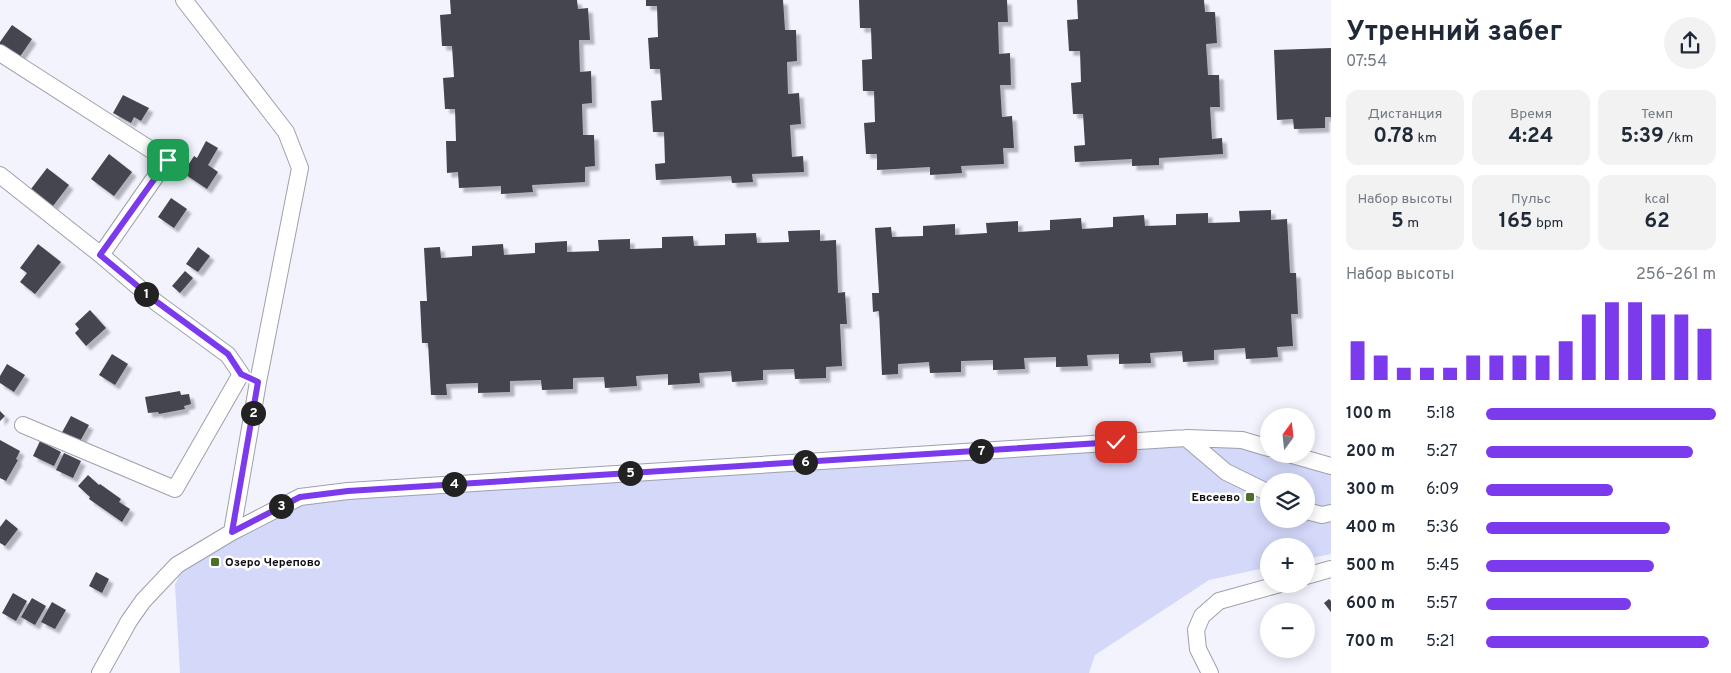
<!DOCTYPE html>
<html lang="ru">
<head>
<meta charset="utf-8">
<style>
  body { margin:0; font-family:Overpass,sans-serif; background:#f2f2f3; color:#1f2937; height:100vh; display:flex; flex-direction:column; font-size:19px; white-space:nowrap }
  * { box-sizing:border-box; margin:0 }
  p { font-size:16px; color:#747a83 }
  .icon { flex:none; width:28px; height:28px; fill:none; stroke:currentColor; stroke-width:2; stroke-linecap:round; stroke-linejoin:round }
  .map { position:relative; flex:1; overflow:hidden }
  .details { display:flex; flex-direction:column; background:#fff; width:400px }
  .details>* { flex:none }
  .needle { width:32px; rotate:15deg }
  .tools { position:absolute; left:1260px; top:408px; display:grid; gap:10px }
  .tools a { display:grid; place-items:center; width:55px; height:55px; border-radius:50%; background:#fff; box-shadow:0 2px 12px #0003; font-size:25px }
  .pin { position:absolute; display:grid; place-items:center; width:42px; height:42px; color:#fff; margin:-21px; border-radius:10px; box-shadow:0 2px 8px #0006 }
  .km { position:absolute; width:25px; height:25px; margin:-12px; border-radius:50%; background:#222; color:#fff; font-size:14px; line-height:25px; text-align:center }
  .round { display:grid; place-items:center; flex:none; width:52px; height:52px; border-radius:26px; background:#f2f2f3 }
  .overview { display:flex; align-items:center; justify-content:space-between; height:85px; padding:0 15px }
  h1 { font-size:28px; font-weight:700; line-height:38px }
  .stats { display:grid; grid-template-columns:repeat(3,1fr); gap:8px; height:85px; padding:5px 15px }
  .stats div { display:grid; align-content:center; border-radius:12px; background:#f2f2f3; text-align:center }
  .stats b { font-size:21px; font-weight:700 }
  .stats small { font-size:14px; font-weight:400 }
  .stats p { font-size:14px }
  .chart { height:140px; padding:10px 15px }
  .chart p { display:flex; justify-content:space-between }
  .chart svg { width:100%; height:90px; margin-top:5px; stroke:#7c3aed; stroke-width:6 }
  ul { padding:0 15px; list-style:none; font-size:16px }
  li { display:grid; grid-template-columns:80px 60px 1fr; align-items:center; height:38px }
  li i { height:12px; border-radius:6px; background:#7c3aed }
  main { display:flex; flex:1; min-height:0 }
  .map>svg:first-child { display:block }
  .green { fill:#d4d8f9; fill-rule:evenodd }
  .building { fill:#44454f; filter:url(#shadow) }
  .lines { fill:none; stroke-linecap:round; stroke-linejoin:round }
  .minor-casing { stroke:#9fa0ac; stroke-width:18 }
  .minor { stroke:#fff; stroke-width:16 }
  .route-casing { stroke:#fff; stroke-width:10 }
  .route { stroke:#7c3aed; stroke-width:6 }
  .poi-dot { fill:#4d6f27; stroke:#fff; stroke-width:2 }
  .labels { text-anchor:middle; stroke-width:5; stroke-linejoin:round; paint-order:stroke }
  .poi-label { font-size:12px; font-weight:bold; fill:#0e0e13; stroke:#fff; text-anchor:end }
</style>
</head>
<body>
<main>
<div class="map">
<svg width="1331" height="673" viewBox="0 0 1331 673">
  <defs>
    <filter id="shadow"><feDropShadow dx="4.5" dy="4.5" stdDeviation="1" flood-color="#0004"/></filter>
  </defs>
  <rect width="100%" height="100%" fill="#f2f3fd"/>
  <path class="green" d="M1234,443L1331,472V554L1306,559V546H1269V567L1209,580L1095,655L1089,673H180L175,585L181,572L286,503ZM1269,481H1306V519H1269Z"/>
  <path class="building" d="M450,0H577L578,9L588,8L590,40H579L580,72L591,71L592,103L582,104L583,135H594L595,166L585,167V182L532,185L533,192L501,194V186L459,188L458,172L447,173L446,141H456L455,109H445L443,78L454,77L452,46H442L440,15L451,14Z
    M646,0H783L785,30H796L797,61L787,62L788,94L799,93L801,124L790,125L792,157L803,156L804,172L752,174L753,182L732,183L731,176L656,180L655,164L665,163L664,132H653L651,101L662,100L660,69H650L648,38L658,37L657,6H646Z
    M859,0H1007L1008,22H998L999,54L1010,53L1011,85H1000L1002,117L1012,116L1014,148H1003L1004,164L961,166L962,173L930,175V167L877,170V154H866L864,123L875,122L874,91H863L862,60L872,59L871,28H860Z
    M1077,0H1204L1205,12H1215L1217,43L1206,44L1208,75H1219L1220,107H1210L1212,139L1222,138L1223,154L1159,158V165L1132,166V159L1075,162L1074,146L1085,145L1083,114H1073L1071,83L1081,82L1080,51H1069L1067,20L1078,19Z
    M12,25L32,39L19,58L0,44V42Z
    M1331,48V117H1325V128L1294,129L1293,119L1277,120L1274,50Z
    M123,95L149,108L141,121L134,117L131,123L113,113Z
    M206,141L218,148L208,165L218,172L207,189L183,173L194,156L197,158Z
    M109,154L132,172L114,196L91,179Z
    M47,168L69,185L53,206L31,189Z
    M171,198L187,209L174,228L158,217Z
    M1271,210V220L1287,219L1290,273H1296L1298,314H1291L1293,346L1277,347L1278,357L1246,359L1245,348L1214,350V360L1183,362L1182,351L1150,353L1151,363L1119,364V354L1087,355L1088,366L1056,367V357L1024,358L1025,369L993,370V360L961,361V372L930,373L929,362L898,364V374L882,375L879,311L873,312L872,293H879L875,228L891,227L892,237L923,236V226L955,224V235L987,233L986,223L1018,221V232L1050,230V220L1081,218L1082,229L1113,227V217L1144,215L1145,226L1176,225V214L1208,213V223L1240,222L1239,211Z
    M820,230V241L836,240L838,293L845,292L847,324H840L842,366L826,367V378L795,379L794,369L763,370V380L732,382L731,371L699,373L700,383L668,385V374L636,376L637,386L605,388L604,377L573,378V389L542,390L541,380L510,381V392L478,393V383L446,384L447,395H431L428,343H422L420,301H427L424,248L440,247L441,258L472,256V246L503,244L504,255L535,253V243L567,241V252L599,251L598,240L630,239V249L662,248V237L693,236L694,246L725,245V234L756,233L757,243L789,242L788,231Z
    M38,244L61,262L35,294L20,282L27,273L20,268Z
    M198,247L210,256L198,272L186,264Z
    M185,271L193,278L180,293L172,286Z
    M90,310L106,328L86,346L75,333L79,329L75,324Z
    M112,354L128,364L115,385L99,375Z
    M7,364L25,375L14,392L0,383V376Z
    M180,391L181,395L189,394L191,404L184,406L185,409L159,414L158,412L148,413L145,397Z
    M0,411L5,416L0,421Z
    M71,416L89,425L78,445L60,436Z
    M0,440L20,451L16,459L18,460L6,481L0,478Z
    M40,441L61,452L54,466L33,456Z
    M64,453L81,461L73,478L56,470Z
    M88,475L99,485L100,484L121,499L119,502L130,509L122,522L89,499L90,497L78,486Z
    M6,519L18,529L5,546L0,543V527Z
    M96,572L109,579L102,593L89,586Z
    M13,593L27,601L16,621L2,613Z
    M32,598L46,606L35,625L21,617Z
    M1329,599L1331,601V612L1324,603Z
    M52,602L66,610L55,629L41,622Z"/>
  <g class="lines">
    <defs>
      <path id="minor" d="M184,0L286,132L300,168L258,382L232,532
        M0,53L167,160L101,255L0,175
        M23,425L175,489L241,374L228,355L157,303L101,255
        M1186,438L1226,472L1269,493
        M1289,454L1331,466
        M1306,511L1322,515L1331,513
        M1306,576L1331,569
        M100,673L129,621L143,601L177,565L232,532L300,497L348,491L1186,438L1242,440L1269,448
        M1210,673L1198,649L1196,630L1202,616L1219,601L1280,584"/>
    </defs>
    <use href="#minor" class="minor-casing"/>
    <use href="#minor" class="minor"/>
  </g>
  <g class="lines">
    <defs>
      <path id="route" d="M168,160L100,255L157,302L228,354L241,374L258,382L232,532L300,497L348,491L1116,442"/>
    </defs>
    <use href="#route" class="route-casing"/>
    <use href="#route" class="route"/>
  </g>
  <g class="poi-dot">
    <rect x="1245" y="492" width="10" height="10" rx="2.5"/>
    <rect x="210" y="557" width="10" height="10" rx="2.5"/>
  </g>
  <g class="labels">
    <g class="poi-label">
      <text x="1240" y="501">Евсеево</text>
      <text x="225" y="566" text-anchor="start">Озеро Черепово</text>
    </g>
  </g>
</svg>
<div class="tools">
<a><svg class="needle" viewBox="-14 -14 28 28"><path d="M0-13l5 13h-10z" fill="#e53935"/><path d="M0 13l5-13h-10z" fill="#747a83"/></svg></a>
<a><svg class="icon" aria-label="layers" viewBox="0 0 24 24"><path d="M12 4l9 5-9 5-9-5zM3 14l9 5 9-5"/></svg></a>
<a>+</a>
<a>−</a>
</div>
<div class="pin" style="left:168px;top:160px;background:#1e9e55"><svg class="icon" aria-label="arrive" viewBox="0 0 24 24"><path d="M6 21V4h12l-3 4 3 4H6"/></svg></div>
<div class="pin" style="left:1116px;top:442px;background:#d93025"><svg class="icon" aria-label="check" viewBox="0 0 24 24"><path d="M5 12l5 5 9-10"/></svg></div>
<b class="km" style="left:146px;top:294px">1</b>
<b class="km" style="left:253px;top:413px">2</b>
<b class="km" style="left:281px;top:506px">3</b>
<b class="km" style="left:454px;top:484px">4</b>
<b class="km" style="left:630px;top:473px">5</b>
<b class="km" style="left:805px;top:462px">6</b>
<b class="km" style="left:981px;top:451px">7</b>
</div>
<section class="details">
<div class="overview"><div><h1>Утренний забег</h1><p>07:54</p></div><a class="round"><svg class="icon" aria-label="share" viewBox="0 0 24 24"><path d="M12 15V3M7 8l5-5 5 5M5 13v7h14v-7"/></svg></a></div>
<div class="stats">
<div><p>Дистанция</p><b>0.78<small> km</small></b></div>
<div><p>Время</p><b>4:24</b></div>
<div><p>Темп</p><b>5:39<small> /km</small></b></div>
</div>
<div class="stats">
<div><p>Набор высоты</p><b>5<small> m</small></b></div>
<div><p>Пульс</p><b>165<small> bpm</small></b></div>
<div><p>kcal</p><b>62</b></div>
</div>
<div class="chart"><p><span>Набор высоты</span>256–261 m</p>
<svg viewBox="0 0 160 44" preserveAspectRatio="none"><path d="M5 44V25M15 44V32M25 44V38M35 44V38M45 44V38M55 44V32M65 44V32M75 44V32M85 44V32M95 44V25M105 44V12M115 44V6M125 44V6M135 44V12M145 44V12M155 44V19"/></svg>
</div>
<ul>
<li><b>100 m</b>5:18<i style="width:100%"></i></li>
<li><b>200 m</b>5:27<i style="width:90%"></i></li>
<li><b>300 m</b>6:09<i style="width:55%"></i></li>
<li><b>400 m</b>5:36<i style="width:80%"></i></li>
<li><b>500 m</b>5:45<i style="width:73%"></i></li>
<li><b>600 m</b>5:57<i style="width:63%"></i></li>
<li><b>700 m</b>5:21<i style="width:97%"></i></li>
</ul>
</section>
</main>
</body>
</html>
